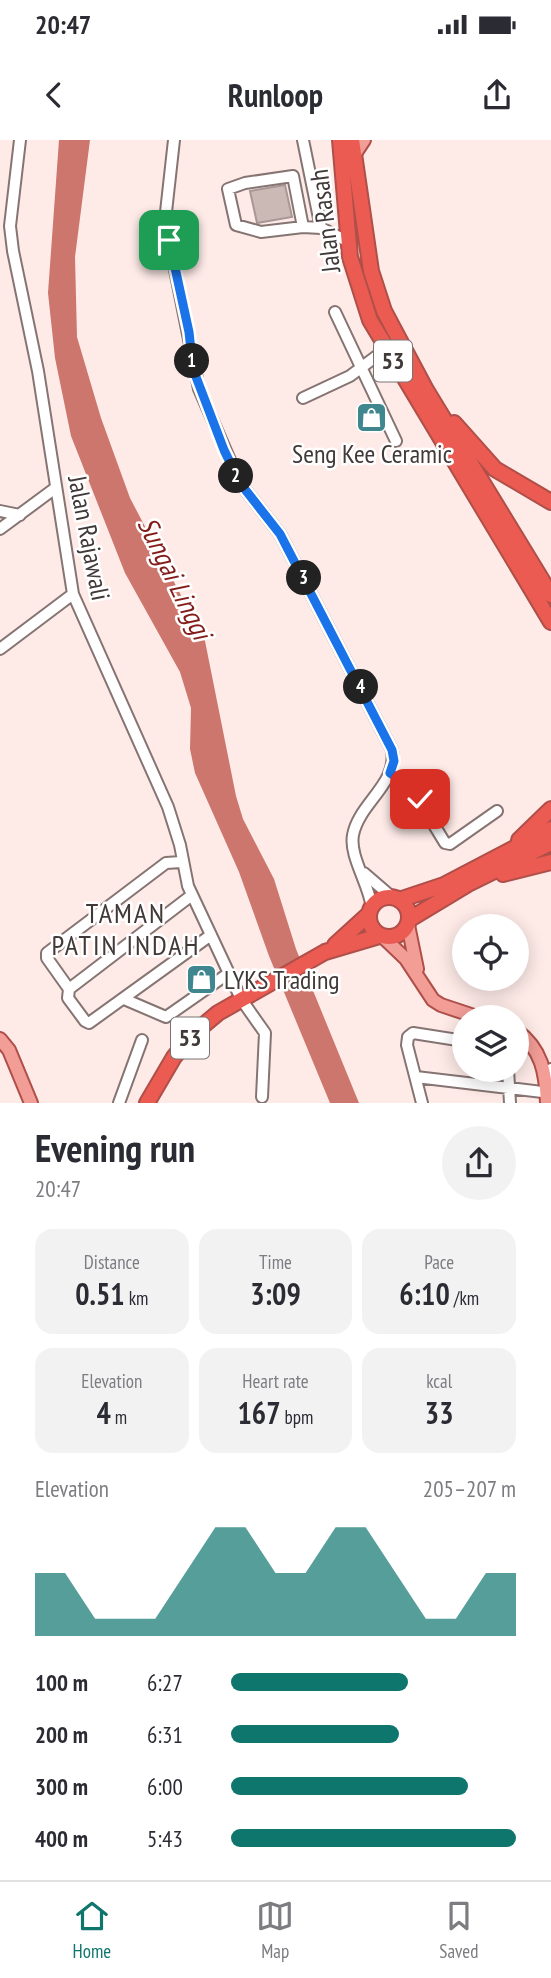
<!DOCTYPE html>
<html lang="en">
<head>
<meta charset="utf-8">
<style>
  body { margin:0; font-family:"PT Sans Narrow",sans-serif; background:#f2f2f3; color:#2b2b33; height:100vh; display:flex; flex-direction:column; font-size:26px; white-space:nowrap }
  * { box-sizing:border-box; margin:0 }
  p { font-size:23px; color:#7c7c81 }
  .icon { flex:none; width:38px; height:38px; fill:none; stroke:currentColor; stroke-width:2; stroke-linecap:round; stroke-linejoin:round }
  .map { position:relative; height:963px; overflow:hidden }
  .details { display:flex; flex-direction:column; background:#fff; flex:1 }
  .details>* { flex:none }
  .buttons { position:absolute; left:452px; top:774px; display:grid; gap:14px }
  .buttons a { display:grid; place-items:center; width:77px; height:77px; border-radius:50%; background:#fff; box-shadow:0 4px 18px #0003; font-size:35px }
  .pin { position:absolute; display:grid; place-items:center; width:60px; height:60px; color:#fff; margin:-30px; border-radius:14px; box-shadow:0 4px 10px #0006 }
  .km { position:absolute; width:35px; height:35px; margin:-18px; border-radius:50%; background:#222; color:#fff; font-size:19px; line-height:35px; text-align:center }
  .round { display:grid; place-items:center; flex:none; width:74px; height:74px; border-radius:37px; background:#f2f2f3 }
  .head { display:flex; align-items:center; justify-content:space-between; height:119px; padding:0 35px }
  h1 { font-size:38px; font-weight:700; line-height:52px }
  .figures { display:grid; grid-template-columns:repeat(3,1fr); gap:10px; height:119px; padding:7px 35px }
  .figures div { display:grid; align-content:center; border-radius:18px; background:#f2f2f3; text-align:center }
  .figures b { font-size:30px; font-weight:700 }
  .figures small { font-size:19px; font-weight:400 }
  .figures p { font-size:19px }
  .chart { height:196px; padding:14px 35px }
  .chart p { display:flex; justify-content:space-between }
  .chart svg { width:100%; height:126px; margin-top:7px; fill:#0f766e; opacity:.7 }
  ul { padding:0 35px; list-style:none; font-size:23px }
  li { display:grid; grid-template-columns:112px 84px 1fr; align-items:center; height:52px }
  li i { height:18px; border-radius:9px; background:#0f766e }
  .status { display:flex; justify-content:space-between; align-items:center; height:49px; padding:0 35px; background:#fff; direction:ltr }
  .status svg { height:19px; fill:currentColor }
  header { display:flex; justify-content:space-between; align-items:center; height:91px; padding:0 35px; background:#fff; font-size:32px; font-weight:700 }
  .tabs { display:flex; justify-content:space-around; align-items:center; height:98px; border-top:2px solid #e1e1e2; background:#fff; font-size:19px; color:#7c7c81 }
  .tabs a { display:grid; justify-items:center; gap:4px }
  .tabs .on { color:#0f766e }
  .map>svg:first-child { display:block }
  .water { fill:#cc766d }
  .building { fill:#cbb9b6; stroke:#a99795; stroke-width:2 }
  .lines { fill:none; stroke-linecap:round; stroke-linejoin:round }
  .minor-casing { stroke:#857472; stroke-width:14 }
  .major-casing { stroke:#af4f49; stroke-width:16 }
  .highway-casing { stroke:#af4f49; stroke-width:18 }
  .minor { stroke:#fff; stroke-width:10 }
  .major { stroke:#f39d97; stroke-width:12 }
  .highway { stroke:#eb5b52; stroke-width:14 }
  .route-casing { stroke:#fff; stroke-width:14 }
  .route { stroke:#1a73e8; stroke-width:9 }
  .labels { text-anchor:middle; stroke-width:5; stroke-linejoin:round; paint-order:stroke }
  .shield { fill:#fff; stroke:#797474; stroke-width:2 }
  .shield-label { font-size:24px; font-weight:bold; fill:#403938 }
  .street-label { font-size:26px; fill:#403938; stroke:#fff }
  .poi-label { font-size:26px; fill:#403938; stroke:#fff }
  .water-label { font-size:28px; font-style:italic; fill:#831c19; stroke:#fff }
  .neighbourhood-label { font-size:28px; letter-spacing:2px; fill:#403938; stroke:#fff }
</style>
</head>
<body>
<div class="status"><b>20:47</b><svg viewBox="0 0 49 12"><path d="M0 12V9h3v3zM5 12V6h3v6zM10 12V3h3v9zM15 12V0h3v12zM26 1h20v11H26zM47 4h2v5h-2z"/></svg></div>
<header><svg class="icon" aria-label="back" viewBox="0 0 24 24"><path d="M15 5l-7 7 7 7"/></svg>Runloop<svg class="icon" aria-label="share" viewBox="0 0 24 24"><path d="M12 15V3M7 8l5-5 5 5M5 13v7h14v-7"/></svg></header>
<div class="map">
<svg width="551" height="963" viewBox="0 0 551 963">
  <rect width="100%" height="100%" fill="#feebe8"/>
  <path class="water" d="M59,0H90L75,117L77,197L101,278L130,358L205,501L236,656L243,679L274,739L296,809L359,963H330L269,816L239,732L195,633L190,609L191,568L180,532L125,433L71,296L55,218L48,153Z"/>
  <path class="building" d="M285,45L292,77L257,83L250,51Z"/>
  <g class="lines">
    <defs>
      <path id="minor" d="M20,0L10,86L13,111L38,231L73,454L168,667L180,705L188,746L241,859L265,893L262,957
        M174,0L166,72L169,100L199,249L240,343L280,394L392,610C398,644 359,663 353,695C349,716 369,744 372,768
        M303,0L321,88
        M303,87L293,36L245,43L228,49L236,85L261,92L303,87L321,88L349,102
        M335,172L396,301
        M303,258L350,236L386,209
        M0,371L20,375
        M0,389L54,349
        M0,509L73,454
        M390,633L411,647L445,703L450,704L497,671
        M181,722L166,723L47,813V818L69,849L68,858L85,881L89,883L211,795
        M364,733L393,758
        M69,849L192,755
        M124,859L166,877L229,833
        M508,929L510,963
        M416,937L551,953
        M548,947L551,929
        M119,963L142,900
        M422,963L407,905L408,897L413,893L464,901"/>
      <path id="major" d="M354,15L364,0
        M408,785L417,829
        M383,797L406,819L433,860L441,865L477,877
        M516,890C542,909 546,933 547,963
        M0,899L9,910L31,963"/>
      <path id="highway" d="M340,0L350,117L370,180L551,482
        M352,0L371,131L384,171L426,250L551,455
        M454,283L495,329L551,362
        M519,700L551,669
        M503,734L551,722
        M369 777a20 20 0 1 1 40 0a20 20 0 1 1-40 0Z
        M399,760L444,745L551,689
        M410,779L468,744L551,703
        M335,805L369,774
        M147,963L174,917L193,894L218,873L325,812L379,796"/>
    </defs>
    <use href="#minor" class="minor-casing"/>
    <use href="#major" class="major-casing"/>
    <use href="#highway" class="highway-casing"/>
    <use href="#minor" class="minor"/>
    <use href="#major" class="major"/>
    <use href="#highway" class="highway"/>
  </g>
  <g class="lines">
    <defs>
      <path id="route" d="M169,100L189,192L193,229L224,310L240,343L280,394L392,610L394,621L390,633L411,647L420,659"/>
    </defs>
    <use href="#route" class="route-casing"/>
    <use href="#route" class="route"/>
  </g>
  <defs>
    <symbol id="shop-square" viewBox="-11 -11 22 22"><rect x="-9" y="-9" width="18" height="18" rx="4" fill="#3f868f" stroke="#fff"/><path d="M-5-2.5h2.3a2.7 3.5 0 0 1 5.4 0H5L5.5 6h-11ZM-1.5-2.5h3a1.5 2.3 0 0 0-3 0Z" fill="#fff"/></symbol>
  </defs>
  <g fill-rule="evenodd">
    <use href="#shop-square" x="354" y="260" width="35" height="35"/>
    <use href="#shop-square" x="184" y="822" width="35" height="35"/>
  </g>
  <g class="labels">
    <g class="shield">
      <rect x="374" y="200.5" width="38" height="41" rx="5"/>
      <rect x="171" y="877.5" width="38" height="41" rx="5"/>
    </g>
    <g class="shield-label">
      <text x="393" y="229">53</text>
      <text x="190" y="906">53</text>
    </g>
    <g class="street-label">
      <text transform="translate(325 81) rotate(-97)" y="9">Jalan Rasah</text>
      <text transform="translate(89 398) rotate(79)" y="9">Jalan Rajawali</text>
    </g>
    <g class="poi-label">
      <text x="372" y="323">Seng Kee Ceramic</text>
      <text x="224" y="849" text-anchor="start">LYKS Trading</text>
    </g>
    <g class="water-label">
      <text transform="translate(175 438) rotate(64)" y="10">Sungai Linggi</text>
    </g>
    <g class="neighbourhood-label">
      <text x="126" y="783">TAMAN<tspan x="126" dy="32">PATIN INDAH</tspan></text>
    </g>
  </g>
</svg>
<div class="buttons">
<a><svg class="icon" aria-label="locate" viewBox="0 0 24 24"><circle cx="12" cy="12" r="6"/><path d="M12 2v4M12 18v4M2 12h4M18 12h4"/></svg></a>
<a><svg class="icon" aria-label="layers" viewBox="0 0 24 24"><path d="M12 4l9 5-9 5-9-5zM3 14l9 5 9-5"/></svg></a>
</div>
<div class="pin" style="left:169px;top:100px;background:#1e9e55"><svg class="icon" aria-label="arrive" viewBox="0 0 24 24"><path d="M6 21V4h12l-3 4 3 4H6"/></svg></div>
<div class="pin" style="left:420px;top:659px;background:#d93025"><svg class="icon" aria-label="check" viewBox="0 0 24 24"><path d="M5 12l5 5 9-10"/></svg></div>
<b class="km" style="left:192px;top:221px">1</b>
<b class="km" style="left:236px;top:336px">2</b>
<b class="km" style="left:304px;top:438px">3</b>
<b class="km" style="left:361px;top:547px">4</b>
</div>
<section class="details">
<div class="head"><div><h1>Evening run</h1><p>20:47</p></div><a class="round"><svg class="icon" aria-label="share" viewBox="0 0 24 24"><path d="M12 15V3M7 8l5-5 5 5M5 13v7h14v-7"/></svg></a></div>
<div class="figures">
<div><p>Distance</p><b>0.51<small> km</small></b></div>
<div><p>Time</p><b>3:09</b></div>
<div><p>Pace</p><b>6:10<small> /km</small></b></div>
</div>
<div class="figures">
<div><p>Elevation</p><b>4<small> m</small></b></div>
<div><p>Heart rate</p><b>167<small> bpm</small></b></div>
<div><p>kcal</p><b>33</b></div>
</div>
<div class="chart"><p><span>Elevation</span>205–207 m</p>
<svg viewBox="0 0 160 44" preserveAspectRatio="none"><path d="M0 44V22L10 22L20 38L30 38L40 38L50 22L60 6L70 6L80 22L90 22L100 6L110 6L120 22L130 38L140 38L150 22L160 22V44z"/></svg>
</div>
<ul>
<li><b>100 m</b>6:27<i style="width:62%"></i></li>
<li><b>200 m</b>6:31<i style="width:59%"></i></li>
<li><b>300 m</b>6:00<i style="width:83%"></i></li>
<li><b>400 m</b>5:43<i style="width:100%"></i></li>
</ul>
</section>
<nav class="tabs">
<a class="on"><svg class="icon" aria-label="home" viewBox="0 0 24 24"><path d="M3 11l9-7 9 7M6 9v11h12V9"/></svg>Home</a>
<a><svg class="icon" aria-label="map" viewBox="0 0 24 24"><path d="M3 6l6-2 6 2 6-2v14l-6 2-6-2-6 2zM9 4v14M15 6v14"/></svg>Map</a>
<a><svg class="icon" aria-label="saved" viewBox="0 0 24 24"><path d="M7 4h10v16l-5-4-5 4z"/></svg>Saved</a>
</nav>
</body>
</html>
